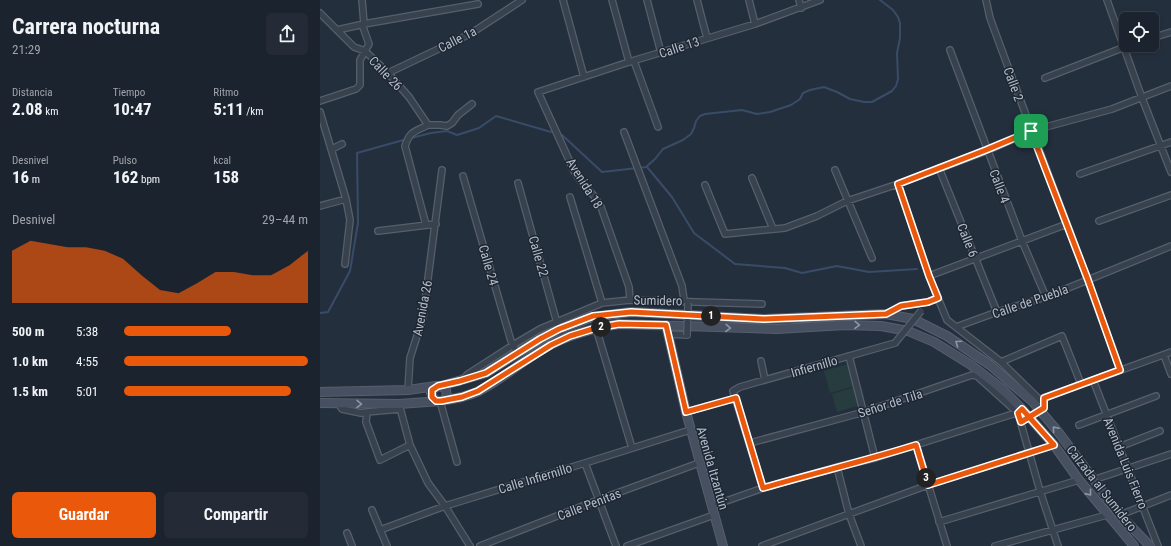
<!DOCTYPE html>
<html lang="es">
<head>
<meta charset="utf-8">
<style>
  body { margin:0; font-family:"Roboto Condensed",sans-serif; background:#242b36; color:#f1f3f6; height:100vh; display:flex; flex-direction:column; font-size:15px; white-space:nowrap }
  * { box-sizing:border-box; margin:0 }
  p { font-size:13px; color:#a0a4aa }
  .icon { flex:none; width:22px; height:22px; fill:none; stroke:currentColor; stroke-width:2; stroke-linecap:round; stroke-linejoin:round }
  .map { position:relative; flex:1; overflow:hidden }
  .side { display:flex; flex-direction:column; background:#1b232e; width:320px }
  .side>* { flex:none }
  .tools { position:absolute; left:799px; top:12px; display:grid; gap:8px }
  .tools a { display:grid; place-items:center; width:40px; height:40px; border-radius:6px; background:#1b232e; box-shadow:0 2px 6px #0003,0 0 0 1px #39404a; font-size:20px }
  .pin { position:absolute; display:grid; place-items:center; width:34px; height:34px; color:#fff; margin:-17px; border-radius:8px; box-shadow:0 2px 6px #0006 }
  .km { position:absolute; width:20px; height:20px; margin:-10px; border-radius:50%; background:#222; color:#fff; font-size:11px; line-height:20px; text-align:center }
  .round { display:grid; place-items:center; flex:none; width:42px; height:42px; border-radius:6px; background:#242b36 }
  .headline { display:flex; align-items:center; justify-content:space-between; height:68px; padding:0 12px }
  h1 { font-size:22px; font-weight:700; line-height:30px }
  .figures { display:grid; grid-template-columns:repeat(3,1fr); gap:6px; height:68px; padding:4px 12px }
  .figures div { display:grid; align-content:center }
  .figures b { font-size:17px; font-weight:700 }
  .figures small { font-size:11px; font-weight:400 }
  .figures p { font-size:11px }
  .chart { height:112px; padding:8px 12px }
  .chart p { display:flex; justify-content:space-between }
  .chart svg { width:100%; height:72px; margin-top:4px; fill:#ea580c; opacity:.7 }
  .action { display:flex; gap:8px; margin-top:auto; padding:8px 12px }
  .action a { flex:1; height:46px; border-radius:6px; background:#ea580c; color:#fff; font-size:16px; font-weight:700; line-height:46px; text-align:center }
  .action a+a { background:#242b36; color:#f1f3f6 }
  ul { padding:0 12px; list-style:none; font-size:13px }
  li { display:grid; grid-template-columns:64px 48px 1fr; align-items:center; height:30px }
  li i { height:10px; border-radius:5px; background:#ea580c }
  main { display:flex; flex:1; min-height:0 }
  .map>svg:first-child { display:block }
  .green { fill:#263c3f }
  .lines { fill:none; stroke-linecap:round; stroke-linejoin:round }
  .stream { stroke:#394c67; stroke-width:2 }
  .street-casing { stroke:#565f6c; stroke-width:8 }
  .secondary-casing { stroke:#565f6c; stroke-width:10 }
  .street { stroke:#38414e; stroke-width:5.5 }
  .secondary { stroke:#465061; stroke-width:8 }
  .street-bridge-casing { stroke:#565f6c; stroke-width:8; stroke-linecap:butt }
  .street-bridge { stroke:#38414e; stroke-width:5.5 }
  .oneway { stroke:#8e96a5 }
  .route-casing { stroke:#fff; stroke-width:8 }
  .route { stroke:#ea580c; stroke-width:5 }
  .labels { text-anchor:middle; stroke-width:3; stroke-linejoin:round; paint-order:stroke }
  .street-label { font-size:13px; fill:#b4bcc9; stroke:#1d2633 }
</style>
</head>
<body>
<main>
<section class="side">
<div class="headline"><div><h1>Carrera nocturna</h1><p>21:29</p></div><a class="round"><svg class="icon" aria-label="share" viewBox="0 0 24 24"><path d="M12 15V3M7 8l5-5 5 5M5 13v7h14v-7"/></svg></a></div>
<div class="figures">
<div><p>Distancia</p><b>2.08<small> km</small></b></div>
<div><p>Tiempo</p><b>10:47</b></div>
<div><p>Ritmo</p><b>5:11<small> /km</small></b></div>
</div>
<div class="figures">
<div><p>Desnivel</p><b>16<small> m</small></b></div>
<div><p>Pulso</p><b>162<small> bpm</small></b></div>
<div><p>kcal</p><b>158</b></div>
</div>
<div class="chart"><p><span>Desnivel</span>29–44 m</p>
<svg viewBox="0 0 160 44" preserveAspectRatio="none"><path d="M0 44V12L10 6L20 8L30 10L40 10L50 12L60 17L70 27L80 36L90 38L100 32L110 25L120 25L130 27L140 27L150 21L160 12V44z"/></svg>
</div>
<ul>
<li><b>500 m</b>5:38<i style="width:58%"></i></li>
<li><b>1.0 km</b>4:55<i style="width:100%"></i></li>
<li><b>1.5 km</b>5:01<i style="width:91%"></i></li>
</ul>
<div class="action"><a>Guardar</a><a>Compartir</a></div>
</section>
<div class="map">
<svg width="851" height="546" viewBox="0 0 851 546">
  <rect width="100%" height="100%" fill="#242f3e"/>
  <path class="green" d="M528,364L535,386L510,393L504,371Z
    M535,387L540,405L517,412L512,394Z"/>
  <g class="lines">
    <path class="stream" d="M242,135L282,172L326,167L335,159L343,149L363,140L371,134L374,128L376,121L380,116L385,114L422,110L437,114L450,112L471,105L480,99L483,93L490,90L504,87L517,92L530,99L544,102H552L572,91L576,86L578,79L577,53L580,38V23L578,17L573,10L560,0
      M91,138L111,133L127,131L137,135L159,128L176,116L231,132
      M327,167L352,197L374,233L415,264L465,268L482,273L517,266L549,272L597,269
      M0,313L8,312L30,271L38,223L37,153L87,139"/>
    <defs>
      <path id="street" d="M243,0L264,77
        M292,0L309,62
        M327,0L341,53
        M377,0L387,38
        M429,0L435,24
        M479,0L481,8
        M666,0L670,18C713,136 759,252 800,370
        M787,0L822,98L851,172
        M0,13L34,47L45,51L68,73L89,97L108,125C94,132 90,131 85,146L106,225
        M17,30L44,24L158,4
        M832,38L851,32
        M630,50L702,241L726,297
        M314,61L338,127
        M68,73L150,34L202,0
        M725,78L810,45
        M0,101L36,89L40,85V60L49,44L43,27L44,24L42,0
        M0,112L26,199L30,220L25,264
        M108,125H120L127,126L132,123L138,115L152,104
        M304,132L362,286L364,300
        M12,149L22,144
        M619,168L677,312
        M515,170L552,258
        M760,174L851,142
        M143,176L191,341L197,353
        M432,178L453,229
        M198,183L237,323
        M578,184L609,276L627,320L681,362L720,400
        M385,185L405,234L465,228L497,216L527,201L578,184L666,151L711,131L792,109L851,86
        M250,197L282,303
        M0,206L26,199
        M779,221L851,195
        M58,231L116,224
        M609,276L747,224
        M310,300L309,287L281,207L275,197L262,183L254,171L218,92L309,62L435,24L500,0
        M566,314L581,306L608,302L618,298
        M636,327L677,312L726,297L851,246
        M276,328L312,448
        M348,334L367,335
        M844,355L851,374
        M529,356L555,458
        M441,361L445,380
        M681,362L742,336L761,384
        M143,379L148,374L193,345L220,329L282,303L310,300L442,304
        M773,380L838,546
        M88,390L90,358L103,317L122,170
        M718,400L851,352
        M120,401L137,462
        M18,403L22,409L41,413L47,412L46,422L60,460L90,445
        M79,404L90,445L108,483L125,506L150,546
        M47,412L80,409
        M366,412L416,398
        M759,425L836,396
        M430,443L544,412L652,375L657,376L698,413L720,491L738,546
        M596,445L627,546
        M799,447L840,431
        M265,463L296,546
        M517,467L529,514L541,546
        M773,480L851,454
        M443,488L413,391L420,387L575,343
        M392,506L443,488L517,467L555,458L699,412
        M52,510L67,546
        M800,515L851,495
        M619,522L759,480
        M60,530L125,506L265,463L370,430
        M27,533L32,546
        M160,546L278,500L379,463
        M307,546L394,515
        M442,546L608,485L734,445
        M675,546L787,515"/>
      <path id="secondary" d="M346,325L366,412L403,546
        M121,386L166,373L220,339L239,329L273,317L311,312L444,319L566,314L593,319L627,336L670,365L713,402L739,433L800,515L830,546
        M0,392L88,390L116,386
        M121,401C134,399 147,397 159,391C185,378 206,357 232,344C253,333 275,328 299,324L457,329L525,325L561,326L588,331L614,342L651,365L682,389L702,409L734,445L759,480L814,546
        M0,403L79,404L121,401C127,399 128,394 125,388L120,386L115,387L111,393L114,399L118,401"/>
    </defs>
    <use href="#street" class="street-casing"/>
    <use href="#secondary" class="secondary-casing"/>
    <use href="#street" class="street"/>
    <use href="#secondary" class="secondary"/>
    <defs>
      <path id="street-bridge" d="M367,335L368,303
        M575,343L601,311
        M701,422L725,408"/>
    </defs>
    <use href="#street-bridge" class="street-bridge-casing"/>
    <use href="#street-bridge" class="street-bridge"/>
  </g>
  <defs><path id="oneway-chevron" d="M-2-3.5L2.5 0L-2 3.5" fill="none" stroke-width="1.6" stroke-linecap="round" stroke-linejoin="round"/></defs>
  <g class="oneway">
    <use href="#oneway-chevron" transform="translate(537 325) rotate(2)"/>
    <use href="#oneway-chevron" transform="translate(408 328) rotate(2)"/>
    <use href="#oneway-chevron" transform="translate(638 343) rotate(-145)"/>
    <use href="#oneway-chevron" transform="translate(39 404) rotate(1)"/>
    <use href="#oneway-chevron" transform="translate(735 429) rotate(-130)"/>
    <use href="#oneway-chevron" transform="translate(769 493) rotate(51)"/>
  </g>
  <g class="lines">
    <defs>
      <path id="route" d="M711,131L666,150L578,184L609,276L618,298L608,302L581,306L566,314L444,319L311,312L273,316L239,329L220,339L166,373L140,381L118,386L112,390V397L116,401H121L142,397L158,391L231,345L250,336L276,328L299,324L346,325L366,412L416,398L443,488C494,473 545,461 596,445L608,485L734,445L702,409L698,413L701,422L724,408V398L800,370L768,280L711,131"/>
    </defs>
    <use href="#route" class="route-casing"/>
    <use href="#route" class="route"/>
  </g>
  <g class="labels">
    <g class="street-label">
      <text transform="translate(137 39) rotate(-27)" y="5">Calle 1a</text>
      <text transform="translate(359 47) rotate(-18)" y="5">Calle 13</text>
      <text transform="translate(66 73) rotate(46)" y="5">Calle 26</text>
      <text transform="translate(694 84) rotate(70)" y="5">Calle 2</text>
      <text transform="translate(265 183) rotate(58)" y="5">Avenida 18</text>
      <text transform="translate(680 186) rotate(69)" y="5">Calle 4</text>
      <text transform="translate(648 240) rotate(68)" y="5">Calle 6</text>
      <text transform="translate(219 256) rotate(74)" y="5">Calle 22</text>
      <text transform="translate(169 265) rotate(74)" y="5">Calle 24</text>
      <text transform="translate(338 300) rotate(1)" y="5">Sumidero</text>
      <text transform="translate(710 301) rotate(-19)" y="5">Calle de Puebla</text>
      <text transform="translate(102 308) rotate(-79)" y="5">Avenida 26</text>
      <text transform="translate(494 366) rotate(-16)" y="5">Infiernillo</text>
      <text transform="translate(570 403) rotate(-18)" y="5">Señor de Tila</text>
      <text transform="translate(806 463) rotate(68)" y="5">Avenida Luis Fierro</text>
      <text transform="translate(393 468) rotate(74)" y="5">Avenida Itzantún</text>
      <text transform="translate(215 478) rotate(-17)" y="5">Calle Infiernillo</text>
      <text transform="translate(782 488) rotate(52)" y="5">Calzada al Sumidero</text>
      <text transform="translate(269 504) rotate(-21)" y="5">Calle Penitas</text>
    </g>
  </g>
</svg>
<div class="tools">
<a><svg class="icon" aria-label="locate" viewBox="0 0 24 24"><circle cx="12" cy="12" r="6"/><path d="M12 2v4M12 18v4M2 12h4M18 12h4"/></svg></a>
</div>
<div class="pin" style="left:711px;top:131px;background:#1e9e55"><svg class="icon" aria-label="arrive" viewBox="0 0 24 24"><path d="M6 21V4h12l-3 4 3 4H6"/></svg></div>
<b class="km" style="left:391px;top:316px">1</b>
<b class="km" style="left:281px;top:327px">2</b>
<b class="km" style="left:606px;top:478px">3</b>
</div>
</main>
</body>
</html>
